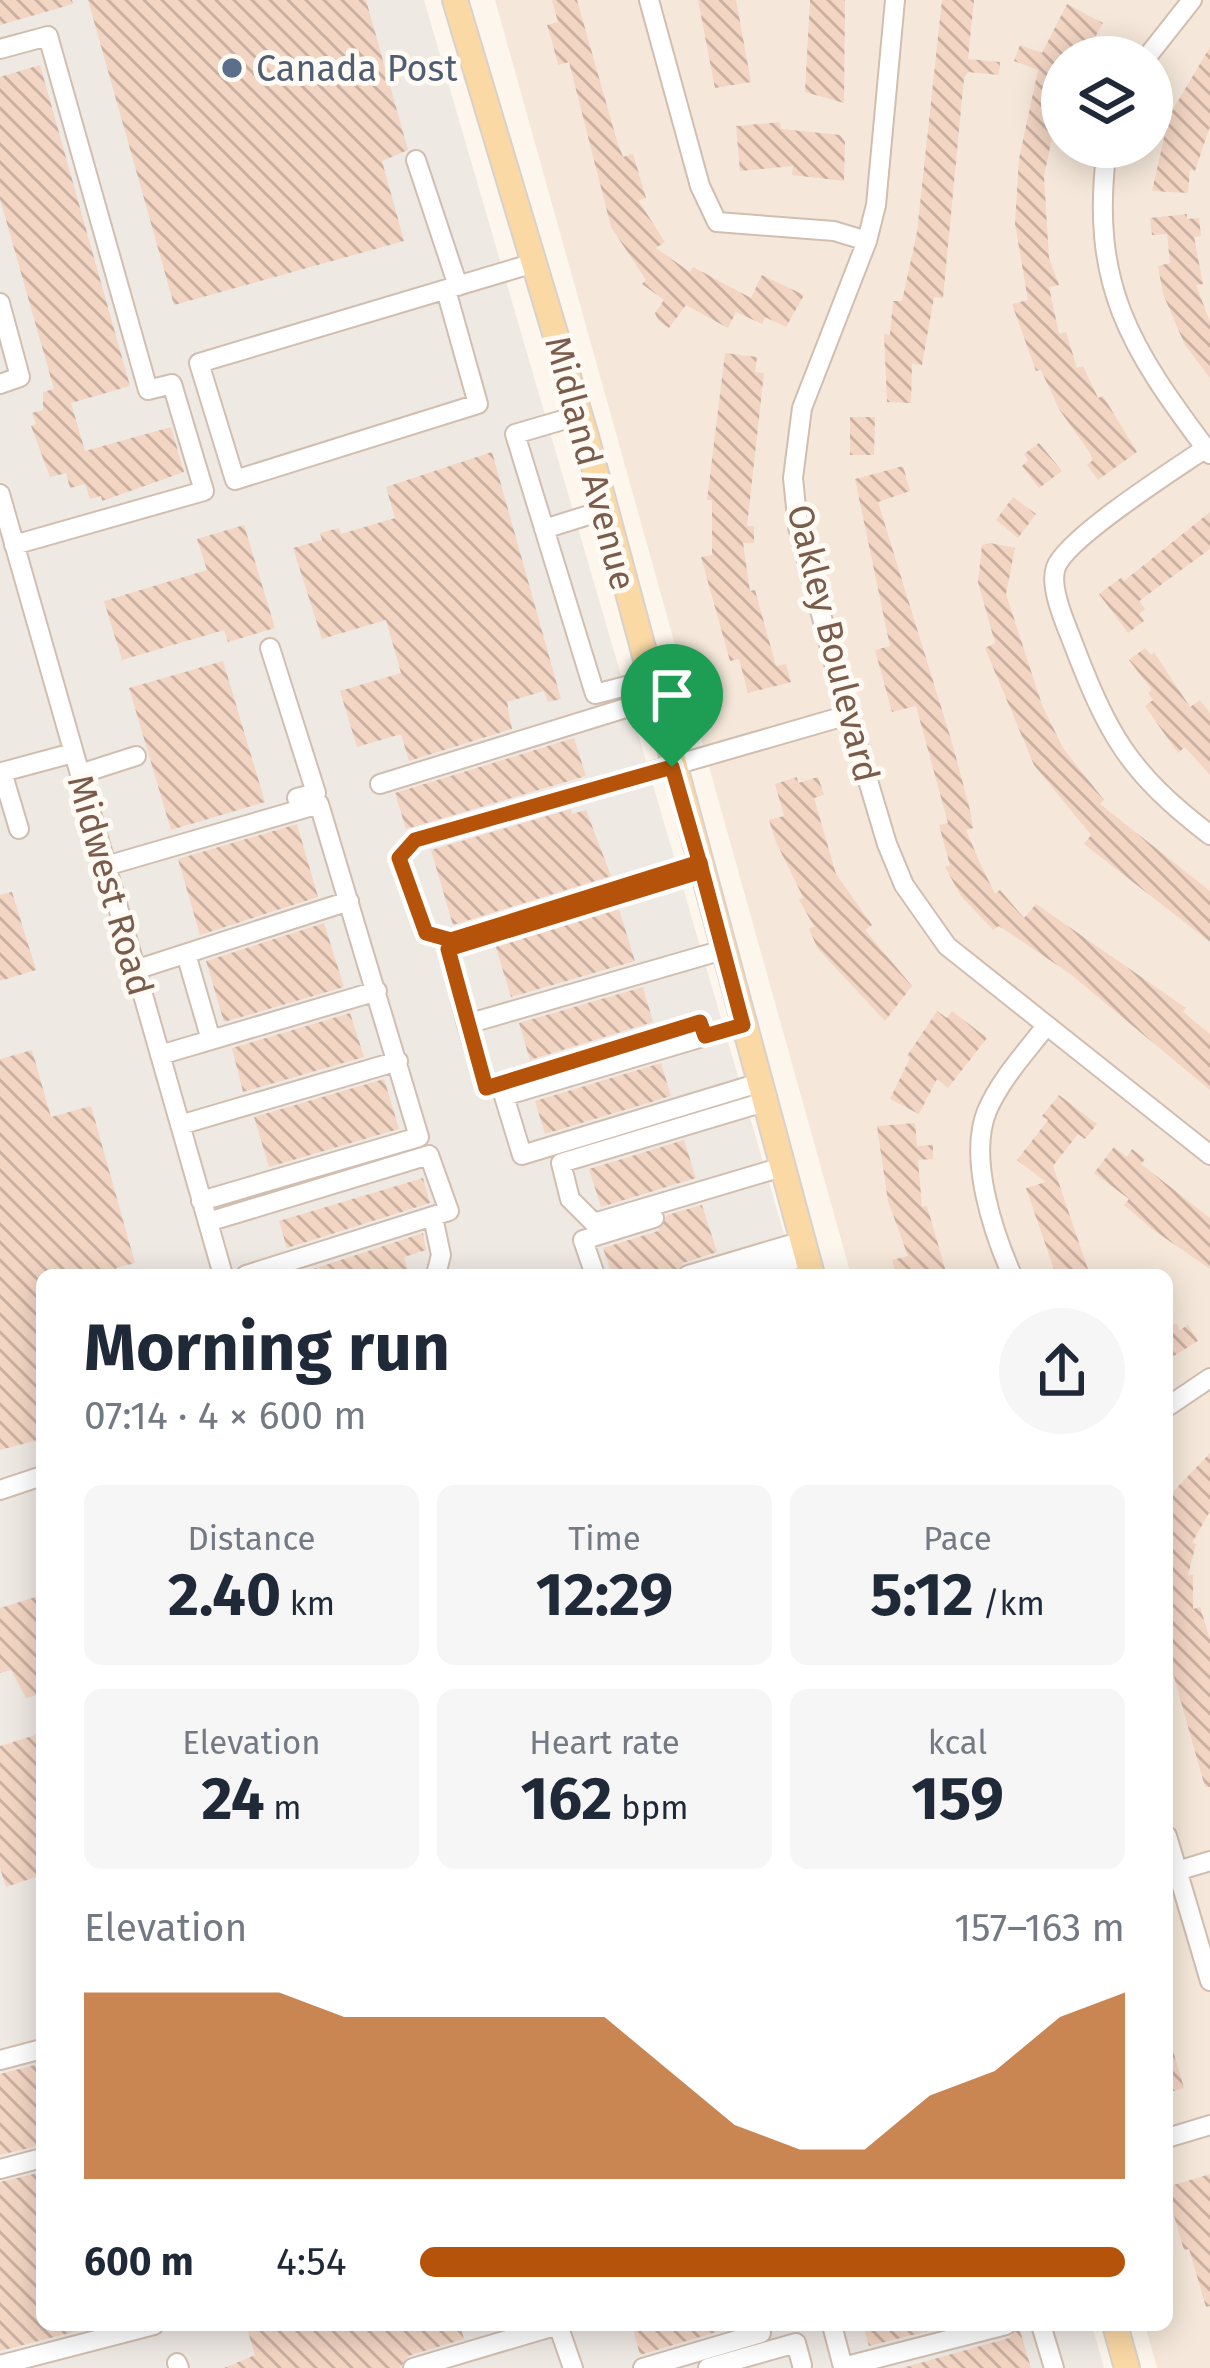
<!DOCTYPE html>
<html lang="en">
<head>
<meta charset="utf-8">
<style>
  body { margin:0; font-family:"Fira Sans",sans-serif; background:#f6f6f7; color:#1f2937; height:100vh; display:flex; flex-direction:column; font-size:45px; white-space:nowrap }
  * { box-sizing:border-box; margin:0 }
  p { font-size:39px; color:#747a83 }
  .icon { flex:none; width:66px; height:66px; fill:none; stroke:currentColor; stroke-width:2; stroke-linecap:round; stroke-linejoin:round }
  .map { position:relative; flex:1; overflow:hidden }
  .panel { position:absolute; left:36px; top:1269px; width:1137px; height:1062px; display:flex; flex-direction:column; background:#fff; border-radius:18px; box-shadow:0 6px 30px #0003 }
  .panel>* { flex:none }
  .tools { position:absolute; left:1041px; top:36px; display:grid; gap:24px }
  .tools a { display:grid; place-items:center; width:132px; height:132px; border-radius:50%; background:#fff; box-shadow:0 6px 30px #0003; font-size:60px }
  .pin { position:absolute; display:grid; place-items:center; width:102px; height:102px; color:#fff; margin:-123px -51px; border-radius:50% 50% 50% 0; rotate:-45deg; box-shadow:0 0 12px #0007 }
  .pin .icon { rotate:45deg }
  .round { display:grid; place-items:center; flex:none; width:126px; height:126px; border-radius:63px; background:#f6f6f7 }
  .summary { display:flex; align-items:center; justify-content:space-between; height:204px; padding:0 48px }
  h1 { font-size:66px; font-weight:700; line-height:90px }
  .stats { display:grid; grid-template-columns:repeat(3,1fr); gap:18px; height:204px; padding:12px 48px }
  .stats div { display:grid; align-content:center; border-radius:18px; background:#f6f6f7; text-align:center }
  .stats b { font-size:60px; font-weight:700 }
  .stats small { font-size:33px; font-weight:400 }
  .stats p { font-size:33px }
  .chart { height:336px; padding:24px 48px }
  .chart p { display:flex; justify-content:space-between }
  .chart svg { width:100%; height:216px; margin-top:12px; fill:#b45309; opacity:.7 }
  ul { padding:0 48px; list-style:none; font-size:39px }
  li { display:grid; grid-template-columns:192px 144px 1fr; align-items:center; height:90px }
  li i { height:30px; border-radius:15px; background:#b45309 }
  .map>svg:first-child { display:block }
  .residential { fill:#f5e8da; fill-rule:evenodd }
  .industrial { fill:#efe9e4 }
  .building { fill:url(#building-back-hatch) }
  .lines { fill:none; stroke-linecap:round; stroke-linejoin:round }
  .minor-casing { stroke:#d1beb0; stroke-width:22 }
  .major-casing { stroke:#dad1cd; stroke-width:28 }
  .minor { stroke:#fff; stroke-width:18 }
  .major { stroke:#fbd9a5; stroke-width:24 }
  .route-casing { stroke:#fff; stroke-width:24 }
  .route { stroke:#b45309; stroke-width:15 }
  .service-dot { fill:#5c6f8a; stroke:#fffaf3; stroke-width:4.5 }
  .labels { text-anchor:middle; stroke-width:10; stroke-linejoin:round; paint-order:stroke }
  .service-label { font-size:36px; fill:#4e5e75; stroke:#fffaf3; text-anchor:start }
  .street-label { font-size:36px; fill:#7a5c4d; stroke:#fffaf3 }
</style>
</head>
<body>
<div class="map">
<svg width="1210" height="2368" viewBox="0 0 1210 2368">
  <defs>
    <pattern id="building-back-hatch" width="6" height="6" patternUnits="userSpaceOnUse" patternTransform="scale(3)"><rect width="6" height="6" fill="#f3d5c3"/><path d="M-1 5l2 2M0 0l6 6M5-1l2 2" fill="none" stroke="#cab0a1"/></pattern>
  </defs>
  <rect width="100%" height="100%" fill="#fdf6ec"/>
  <path class="residential" d="M495,0H1210V2368H1157L1145,2325H1167V1275H851ZM1062,57H1152V147H1062Z"/>
  <path class="industrial" d="M0,0H424L796,1275H42V2325H1092L1104,2368H0Z"/>
  <path class="building" d="M0,0H72L73,4L0,25Z
    M88,0H366L408,150L382,161L404,241L174,305Z
    M552,0H577L617,141L623,157L633,154L646,198L638,200L665,242L656,248L690,272L693,267L751,298L762,275L804,295L786,327L765,317L762,324L736,312L728,328L686,305L669,328L658,320L655,313L664,300L642,284L646,280L611,227L569,62L558,65L553,45L547,25L558,22Z
    M698,0H736L751,82L715,88Z
    M810,0H845L844,103L805,92Z
    M942,0H974L968,59L1000,62L999,75L968,72L964,78L943,298L934,297L922,365L912,364L911,403L887,402L884,334L890,335L893,301H902L917,232Z
    M1067,4L1103,23L1089,48L1077,42L1071,57H1062V90L1044,176L1049,258L1059,285L1049,287L1059,334L1066,332L1077,368L1083,366L1098,398L1103,396L1137,452L1098,480L1087,465L1093,460L1090,453L1059,409L1041,370L1036,371L1012,304L1028,300L1015,224L1019,159L1038,70L1014,61L1020,45L1042,53Z
    M1210,47V126L1195,171L1190,169L1188,193L1152,191L1169,116Z
    M40,65L130,386L71,403L85,451L171,427L184,472L102,501L101,496L90,499L85,484L70,488L66,473L50,477L31,426L36,424L32,413L43,410V392L54,389L0,199V77Z
    M780,122L781,129L840,135L845,142L844,181L792,175L793,166L740,171L736,126Z
    M1187,214V219L1199,218L1201,236L1194,237L1203,284L1196,285L1210,322V378L1185,345L1163,294L1158,266L1170,263L1167,234L1152,235L1150,218Z
    M725,353L757,357L755,372L764,373L747,526H754V543H743L750,591L755,590L776,666L786,664L791,682L748,693L739,659L730,661L701,557L712,555V500H707Z
    M850,417H875L874,455H850Z
    M1039,443L1062,471L1039,488L1022,466L1028,460L1024,454Z
    M492,452L561,699L548,702L544,691L507,702L512,729L409,761L401,734L357,747L340,691L401,673L386,620L322,639L293,548L322,540L320,533L339,528L341,534L395,518L386,487Z
    M903,466L910,491L878,502L953,746L970,810L973,828L966,830L980,863L995,894L1000,890L1024,918L1036,904L1186,1008L1183,1012L1210,1034V1090L1069,973L999,926L993,930L961,896L945,867L950,865L939,825L948,823L916,706L892,712L875,650L890,646L855,479Z
    M1013,497L1036,514L1018,538L996,520Z
    M1210,512V549L1139,601L1145,609L1139,614L1144,621L1128,633L1099,594L1122,577L1124,581Z
    M244,525L275,628L228,642L224,630L122,660L104,601L207,570L197,539Z
    M990,543L1015,548L1006,594L1042,705L1063,748L1104,800L1100,804L1210,891V942L1084,844L1091,835L1034,765L985,648L995,643L978,582L982,545Z
    M1145,648L1151,655L1154,652L1190,707L1200,700L1210,713V775L1185,747L1178,753L1145,706L1153,700L1148,693L1152,690L1129,660Z
    M223,661L265,802L171,830L129,688Z
    M574,738L586,776L406,829L395,793Z
    M797,777L798,783L818,777L824,795L814,798L836,874L872,925L865,930L912,986L885,1021L818,949L809,929L814,926L799,900L803,897L776,842L769,820L784,816L775,784Z
    M571,809L572,814L586,810L611,876L453,925L431,850Z
    M297,824L318,897L200,935L178,859Z
    M12,892L36,970L0,981V895Z
    M617,903L635,961L511,997L494,941Z
    M324,923L344,987L224,1022L206,961Z
    M643,987L653,1022L530,1060L519,1023Z
    M937,1011L947,1018L952,1011L987,1038L948,1088L937,1079L919,1114L890,1099L910,1058L907,1056Z
    M350,1013L364,1057L243,1092L232,1048Z
    M32,1050L51,1117L91,1106L135,1263L116,1268L117,1275H42V1439L0,1450V1059Z
    M661,1063L671,1096L545,1134L535,1101Z
    M384,1079L399,1129L269,1167L254,1117Z
    M1059,1095L1097,1124L1085,1139L1078,1134L1053,1166L1090,1275H1056L1026,1188L1046,1182L1017,1160L1048,1120L1042,1116Z
    M915,1123L917,1146L933,1145V1159L918,1160L922,1207L927,1206L946,1272L937,1275H896L892,1260L908,1256L888,1201L877,1126Z
    M684,1140L696,1178L601,1207L589,1169Z
    M1114,1147L1127,1157L1132,1149L1145,1159L1141,1164L1210,1218V1269L1152,1229L1124,1205L1129,1199L1094,1173Z
    M423,1178L430,1203L287,1248L279,1221Z
    M702,1205L717,1252L683,1263L675,1275H612L603,1248L658,1231L667,1215Z
    M423,1233L426,1250L404,1257L409,1275H295Z
    M1176,1323L1180,1330L1188,1325L1198,1341L1167,1360V1329Z
    M1210,1453V1511L1192,1543L1196,1544L1188,1575H1193V1609L1200,1607L1210,1639V1787H1205L1167,1652V1498Z
    M42,1595V1694L26,1698L11,1670L0,1673V1608Z
    M42,1733V1875L6,1887L0,1868V1746Z
    M1171,2044L1184,2088L1167,2093V2045Z
    M42,2063V2145L0,2155V2074Z
    M42,2172V2325L85,2329L0,2351V2182Z
    M1210,2174V2306L1206,2307L1189,2249L1184,2250L1171,2206L1167,2207V2187Z
    M246,2325H460L464,2339L408,2356L400,2368H224L255,2355Z
    M632,2325H740L640,2355Z
    M863,2325H952L869,2346Z
    M1019,2327L1031,2368H902L1009,2338Z"/>
  <g class="lines">
    <defs>
      <path id="minor" d="M649,0L700,186L717,222L834,231L867,241
        M895,0L876,205L867,241L802,408L793,478L798,527L843,697L887,844L904,885L947,946L1210,1155
        M0,49L48,36L148,390L172,384L204,491L14,545
        M1147,57L1192,0
        M1107,147C1089,285 1130,348 1210,454
        M416,160L458,286
        M446,290L478,404L235,480L199,363L534,263
        M0,303L20,377L0,384
        M580,415L515,434L595,694L650,680
        M1206,448C1175,469 1068,537 1056,567C1049,586 1064,620 1071,638C1108,735 1127,771 1210,835
        M0,494L223,1275
        M544,529L605,510
        M270,648L316,793L297,798
        M80,774L136,756
        M380,784L655,699
        M19,829L2,772L73,753
        M700,863L451,940L426,933L399,858L415,840L848,715
        M106,866L319,804L419,1137L201,1201
        M465,944L448,949L467,1024L723,950
        M186,954L211,1040
        M135,970L349,901
        M467,1024L486,1088L700,1022L705,1037
        M743,1025L504,1096L522,1155L759,1083
        M160,1055L377,991
        M764,1102L561,1163L570,1199L594,1223L782,1167
        M180,1125L398,1061
        M433,1217L441,1255L437,1271
        M208,1222L429,1155L449,1211L246,1275
        M595,1275L583,1240L654,1218
        M688,1275L802,1241
        M739,1275L807,1256
        M1012,1275C993,1232 968,1157 987,1111C1000,1080 1026,1052 1046,1026
        M1167,1407L1210,1378
        M0,1490L42,1476
        M1167,1836L1210,1981
        M1177,1871L1210,1861
        M0,2060L42,2049
        M1167,2138L1210,2125
        M0,2169L42,2158
        M558,2325L573,2368
        M832,2325L843,2367L1006,2325
        M1041,2325L1054,2368
        M177,2363L179,2368
        M0,2365L154,2325
        M413,2368L558,2325
        M643,2368L761,2333L759,2325
        M708,2368L796,2343L802,2365"/>
      <path id="major" d="M455,0L585,433L812,1275
        M1115,2325L1127,2368"/>
    </defs>
    <use href="#minor" class="minor-casing"/>
    <use href="#major" class="major-casing"/>
    <use href="#minor" class="minor"/>
    <use href="#major" class="major"/>
  </g>
  <g class="lines">
    <defs>
      <path id="route" d="M672,767L415,840L399,858L426,933L451,940L700,862L702,871L743,1025L705,1036L700,1022L486,1088L448,949L702,871L672,767"/>
    </defs>
    <use href="#route" class="route-casing"/>
    <use href="#route" class="route"/>
  </g>
  <circle class="service-dot" cx="232" cy="68" r="12"/>
  <g class="labels">
    <g class="service-label">
      <text x="256" y="81">Canada Post</text>
    </g>
    <g class="street-label">
      <text transform="translate(591 463) rotate(75)" y="13">Midland Avenue</text>
      <text transform="translate(834 643) rotate(76)" y="13">Oakley Boulevard</text>
      <text transform="translate(111 885) rotate(74)" y="13">Midwest Road</text>
    </g>
  </g>
</svg>
<div class="tools">
<a><svg class="icon" aria-label="layers" viewBox="0 0 24 24"><path d="M12 4l9 5-9 5-9-5zM3 14l9 5 9-5"/></svg></a>
</div>
<div class="pin" style="left:672px;top:767px;background:#1e9e55"><svg class="icon" aria-label="arrive" viewBox="0 0 24 24"><path d="M6 21V4h12l-3 4 3 4H6"/></svg></div>
<section class="panel">
<div class="summary"><div><h1>Morning run</h1><p>07:14 · 4 × 600 m</p></div><a class="round"><svg class="icon" aria-label="share" viewBox="0 0 24 24"><path d="M12 15V3M7 8l5-5 5 5M5 13v7h14v-7"/></svg></a></div>
<div class="stats">
<div><p>Distance</p><b>2.40<small> km</small></b></div>
<div><p>Time</p><b>12:29</b></div>
<div><p>Pace</p><b>5:12<small> /km</small></b></div>
</div>
<div class="stats">
<div><p>Elevation</p><b>24<small> m</small></b></div>
<div><p>Heart rate</p><b>162<small> bpm</small></b></div>
<div><p>kcal</p><b>159</b></div>
</div>
<div class="chart"><p><span>Elevation</span>157–163 m</p>
<svg viewBox="0 0 160 44" preserveAspectRatio="none"><path d="M0 44V6L10 6L20 6L30 6L40 11L50 11L60 11L70 11L80 11L90 22L100 33L110 38L120 38L130 27L140 22L150 11L160 6V44z"/></svg>
</div>
<ul>
<li><b>600 m</b>4:54<i style="width:100%"></i></li>
</ul>
</section>
</div>
</body>
</html>
